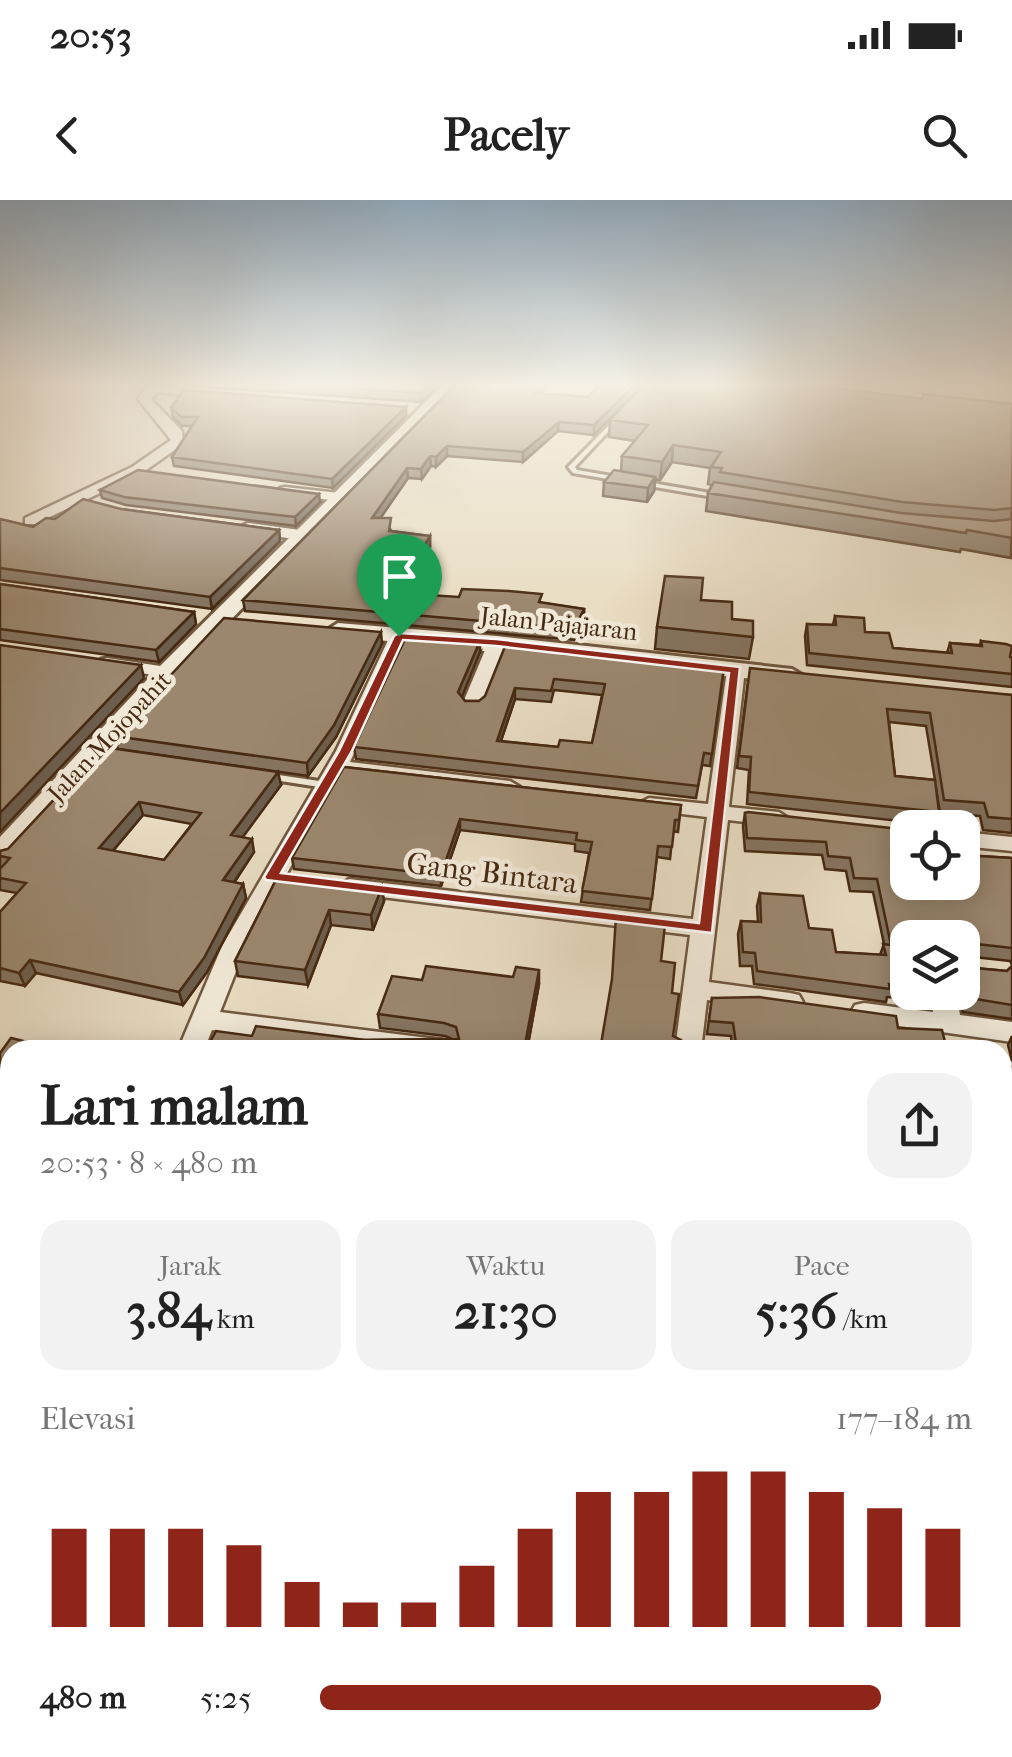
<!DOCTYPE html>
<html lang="id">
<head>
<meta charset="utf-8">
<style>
  body { margin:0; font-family:"IM FELL French Canon",serif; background:#f2f2f2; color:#222; height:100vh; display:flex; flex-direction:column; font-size:38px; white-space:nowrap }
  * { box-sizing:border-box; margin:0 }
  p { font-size:32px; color:#767676 }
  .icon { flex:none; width:55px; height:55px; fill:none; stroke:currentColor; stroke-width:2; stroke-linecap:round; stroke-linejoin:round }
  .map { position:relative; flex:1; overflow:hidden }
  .details { position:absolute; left:0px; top:840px; width:1012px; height:718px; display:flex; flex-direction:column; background:#fff; border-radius:30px 30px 0 0; box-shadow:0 5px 25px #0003 }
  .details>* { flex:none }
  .fabs { position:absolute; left:890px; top:610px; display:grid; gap:20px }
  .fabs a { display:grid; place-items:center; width:90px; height:90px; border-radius:20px; background:#fff; box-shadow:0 5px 25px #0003; font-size:50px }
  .pin { position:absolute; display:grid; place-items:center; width:85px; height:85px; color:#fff; margin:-102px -42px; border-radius:50% 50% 50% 0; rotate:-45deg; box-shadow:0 0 10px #0007 }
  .pin .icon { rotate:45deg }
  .round { display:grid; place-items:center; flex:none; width:105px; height:105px; border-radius:30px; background:#f2f2f2 }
  .summary { display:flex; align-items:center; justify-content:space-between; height:170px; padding:0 40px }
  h1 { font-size:55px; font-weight:700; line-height:75px }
  .stats { display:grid; grid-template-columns:repeat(3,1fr); gap:15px; height:170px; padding:10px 40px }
  .stats div { display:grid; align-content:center; border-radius:25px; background:#f2f2f2; text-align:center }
  .stats b { font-size:50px; font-weight:700 }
  .stats small { font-size:28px; font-weight:400 }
  .stats p { font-size:28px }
  .chart { height:280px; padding:20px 40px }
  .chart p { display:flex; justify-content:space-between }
  .chart svg { width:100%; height:180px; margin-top:10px; stroke:#8f2418; stroke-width:6 }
  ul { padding:0 40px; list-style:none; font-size:32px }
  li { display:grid; grid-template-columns:160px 120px 1fr; align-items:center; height:75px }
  li i { height:25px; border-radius:12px; background:#8f2418 }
  .status { display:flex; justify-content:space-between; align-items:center; height:70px; padding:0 50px; background:#fff; direction:ltr }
  .status svg { height:28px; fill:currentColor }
  header { display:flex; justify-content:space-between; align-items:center; height:130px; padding:0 40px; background:#fff; font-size:45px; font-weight:700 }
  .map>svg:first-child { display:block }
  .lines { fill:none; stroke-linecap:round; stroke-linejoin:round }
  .service-casing { stroke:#70573e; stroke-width:6 }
  .minor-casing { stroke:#70573e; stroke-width:5 }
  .tertiary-casing { stroke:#70573e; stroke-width:6 }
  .service { fill:#f1e9d8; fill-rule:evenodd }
  .minor { fill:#f1e9d8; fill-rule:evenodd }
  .tertiary { fill:#f1e9d8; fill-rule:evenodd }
  .wall { fill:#85745f; stroke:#472a12; stroke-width:2.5; fill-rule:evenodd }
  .shaded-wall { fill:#6c5e4d; stroke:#472a12; stroke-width:2.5 }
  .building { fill:#9b876e; stroke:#472a12; stroke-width:2.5; fill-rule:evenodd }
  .route { fill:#8f2418; stroke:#fff; stroke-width:2.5; fill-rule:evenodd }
  .labels { text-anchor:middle; stroke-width:9; stroke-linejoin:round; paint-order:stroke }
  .far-street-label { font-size:25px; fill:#472a12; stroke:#f1e9d8 }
  .street-label { font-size:30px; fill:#472a12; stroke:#f1e9d8 }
</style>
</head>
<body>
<div class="status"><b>20:53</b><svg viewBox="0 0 49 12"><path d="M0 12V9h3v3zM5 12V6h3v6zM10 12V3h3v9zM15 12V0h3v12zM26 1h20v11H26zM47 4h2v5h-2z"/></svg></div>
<header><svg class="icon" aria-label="back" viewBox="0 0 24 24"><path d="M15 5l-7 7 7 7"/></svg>Pacely<svg class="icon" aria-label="search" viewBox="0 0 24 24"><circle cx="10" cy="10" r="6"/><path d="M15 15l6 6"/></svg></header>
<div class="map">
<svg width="1012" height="1557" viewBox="0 0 1012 1557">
  <rect width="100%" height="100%" fill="#e9ddc3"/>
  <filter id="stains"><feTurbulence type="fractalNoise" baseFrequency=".002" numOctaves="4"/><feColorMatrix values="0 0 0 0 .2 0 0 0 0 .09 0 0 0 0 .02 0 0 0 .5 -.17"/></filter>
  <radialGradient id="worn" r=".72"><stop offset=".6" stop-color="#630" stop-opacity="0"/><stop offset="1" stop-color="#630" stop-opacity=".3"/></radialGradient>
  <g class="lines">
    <defs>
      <path id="service" d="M619,215L621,218L575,267L577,270L722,295H725V299L573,273L568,267L569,266Z
        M265,573L326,582L331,585L326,588L261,578V574Z"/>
      <path id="minor" d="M148,184L217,195L211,199L158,192L151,199L182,231L183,244L142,273L35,324H25V318L132,267L171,240L138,199Z
        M285,287L339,293L346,297L339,301L280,294V288Z
        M248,323L300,330L308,335L300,340L243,331V325Z
        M399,431L408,436L350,562L510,581L520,587L510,593L343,574L246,746L220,812L444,840L453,843L457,850H367L212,830L204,850H178L222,746L336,551L390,436Z
        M497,438L506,443L482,505L479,509H465L462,505L488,443Z
        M107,458L167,467L176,472L167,477L101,467V459Z
        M736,465L745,470L729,607L779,612L790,619L779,626L728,620L709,782L790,793L799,795L803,802L799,809L790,811L707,800L701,850H675L690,735L349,693L338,686L349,679L693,719L707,617L649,610L638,604L649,598L708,604L727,470Z
        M962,632L1012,637V651L962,646Z
        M930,792H956L960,815L1012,822V842L864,821L855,819L851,812L855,805L864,803L933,812Z
        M0,981L10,983V1007L0,1005Z
        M1002,1123L1012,1125V1155L1002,1153Z
        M0,1223L10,1226V1260L0,1257Z
        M10,1261V1318L0,1322V1265Z
        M594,1548H636L635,1557H593Z"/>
      <path id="tertiary" d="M444,184H461L175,477L10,660L0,663V637L159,467Z
        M338,423L497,436L792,469L804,476L792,483L330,435L327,430Z"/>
    </defs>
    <use href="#service" class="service-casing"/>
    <use href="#minor" class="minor-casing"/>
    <use href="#tertiary" class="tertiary-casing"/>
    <use href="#service" class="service"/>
    <use href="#minor" class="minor"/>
    <use href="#tertiary" class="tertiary"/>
  </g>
  <path class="wall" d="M192,184H440L421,202L192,186Z
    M456,184L541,194L588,197L601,184L594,235L558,231L523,262L447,256L436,267L431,266L422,279L408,278L380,318L392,331L430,336V347L403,394L542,403L584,409V420L574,440L245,411L243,400Z
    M922,199L1012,204L1011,358L961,349L960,352L706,311L708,293L712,285L708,284L710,268L672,262L660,280L655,279L654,291L647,302L603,296L604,282L621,271L622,256L635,241L609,237L610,220Z
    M171,208L406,216L333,288L174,266L172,257L192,226H182L173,217Z
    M100,290L320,302L296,326L126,305L102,298Z
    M121,309L279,330L280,341L212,409L0,380V319L33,327L55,319Z
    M0,384L194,412L196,424L159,462L0,440Z
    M701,400L732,419L753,437L749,459L655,449L657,427Z
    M835,416L893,448L947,453L950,443L980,445L981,441L1012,458V487L807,465L805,436L807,424L833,425Z
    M382,444L336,537L308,576L118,549L114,536Z
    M480,452L461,497L465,501H479L564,455L724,467L710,566L702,565L696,598L356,559L354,547ZM554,490L602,495L592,543L558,547L501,541L515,499L551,502Z
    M748,481L1012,495V633L983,630L980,616L940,613L936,588L939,612L935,625L747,604L749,570L737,568ZM889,522L926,526L935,580L895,576Z
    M103,547L281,585L242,637L254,652L234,683L243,684L246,698L207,772L183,805L36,773L25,786L0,781V712L17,693L0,690V651L8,649ZM143,615L192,624L164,660L113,651Z
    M344,567L681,605L678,632L673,631L670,659L657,657L650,710L581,702L589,653L575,651V644L460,630L441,686L294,669L292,658Z
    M745,613L901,651L1012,658V765L1010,761L964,756V767L1007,771L1012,766V819L963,812L959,792H962V738H908V792H930L927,800L887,797L886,802L754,784L752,766H740L738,734L741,721L758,722L757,706L760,693L809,728L836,752L880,755L884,744L873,692L850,691L846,671L825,669L822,655L745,651L743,626Z
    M279,674L384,701L373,730L331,725L308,785L238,776L235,761Z
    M422,780L539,784L527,850L252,836L365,840L452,839L445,836L380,828L378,814Z
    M712,798L898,828L947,850H732L731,836L707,834Z
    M1012,836V861L1008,845Z
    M10,850V878L0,875V853Z
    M1002,866L1012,867V1124L1002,1120Z
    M0,1131L10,1133V1222L0,1220Z
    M1002,1221L1012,1274V1304L1006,1311L1012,1345L1002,1356Z
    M711,1548H982L983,1557H712Z"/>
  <path class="shaded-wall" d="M430,184H440L421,202L420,193Z
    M542,184H548L535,203V193Z
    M636,184H644L594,235V225Z
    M406,207V216L333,288L332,279Z
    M559,222L558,231L523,262V252Z
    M673,245L672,262L660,280L662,262Z
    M447,246V256L436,267V257Z
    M430,256L431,266L422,279L421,269Z
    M407,268L408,278L373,329L372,318Z
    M655,277L654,291L647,302L648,288Z
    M319,294L320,302L296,326L295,317Z
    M279,330L280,341L212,409L210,397Z
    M430,336V347L396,404V393Z
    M584,409V420L574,440V429Z
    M194,412L196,424L159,462L156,450Z
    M381,432L382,444L336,537L308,576L307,563Z
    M480,441V452L459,504L458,492Z
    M141,465L144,478L0,632V613Z
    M515,488V499L497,552V541Z
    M278,572L281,585L234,649L231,635Z
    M139,602L143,615L104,661L99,648Z
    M460,619V630L441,686V675Z
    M252,639L254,652L226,694L223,680Z
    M243,684L246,698L207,772L183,805L179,792Z
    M382,687L384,701L373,730L371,715Z
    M329,710L331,725L308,785L305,770Z
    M30,760L36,773L25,786L19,773Z
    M539,770V784L527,850H524Z
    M10,1074V1097L0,1113V1089Z
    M1,1429L10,1438L0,1462V1431Z
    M336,1548H341L339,1557H334Z"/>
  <path class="building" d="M288,184H430L420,193Z
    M456,184H542L535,193L588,197L601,184H636L594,225L559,222L523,252L447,246L436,257L430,256L421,269L407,268L372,318H391L389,331L430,336L396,393L459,397L462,389L509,391L542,394L539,402L584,409L574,429L243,400Z
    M645,184H804L922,199L924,194L1012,204V308L995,310L902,302L720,272L722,268L711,267L721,252L673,245L662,262L622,256L648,225L610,220Z
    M183,190L406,207L332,279L172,257L198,217H181L171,208Z
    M138,270L319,294L295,317L124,297L100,290Z
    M614,270L655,277L648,288L604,282Z
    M714,282L901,313L994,321L1012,319V338L967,330L966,333L708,293Z
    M83,299L121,309L279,330L210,397L0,368V319L33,327L46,318L55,319Z
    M665,376L703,378L701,400L732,402V419L753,421V437L657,427Z
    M0,384L194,412L156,450L0,429Z
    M835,416L864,418L865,432L889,433L893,448L952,453L950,443L982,446L981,441L1006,444L1012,446L1010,457L1012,458V474L809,453L807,424L836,425Z
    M224,418L381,432L334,525L307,563L114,536Z
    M407,435L480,441L458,492L465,501H479L485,496L506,444L564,450L562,454L653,462V459L724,467L712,554L704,553L698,586L354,547ZM554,479L605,484L592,543L560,540L558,547L497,541L515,488L551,491Z
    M0,445L141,465L0,613Z
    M750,468L1012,495V619L988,617L984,603L944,600L930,513L887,509L895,576L935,580L939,612L749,592L751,557L739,556Z
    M103,547L278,572L231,635L252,639L223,680L243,684L204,758L179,792L30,760L19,773L0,768V712L26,683L0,678V669L10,658L0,656V651L8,649ZM139,602L201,613L164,660L99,648Z
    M344,567L681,605L679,620H675L672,647L658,646L652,699L582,691L592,642L576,640L577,633L460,619L441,675L292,658Z
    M748,612L899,629L901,651L908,652V682H962V655L1012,658V748L968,743L963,747L964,767L1007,771L1012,766V805L969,798L962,776V738H908V785L889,784L890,789L757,771L755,753L743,752L741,721L761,722L760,693L803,696L809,728L832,730L836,752L886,755L883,744L891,745L877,679L854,678L850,658L828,656L826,642L747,638L745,613Z
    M279,674L382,687L371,715L329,710L305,770L235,761Z
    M616,716L665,725L661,761L675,763L672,793L679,794L673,836L681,840L680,850H600L612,779Z
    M426,766L513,777L516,767L539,770L524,850H206L216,831L252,836L256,826L365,840L459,839L456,827L444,823L378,814L392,776L422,780Z
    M759,797L896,816L898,828L942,830L947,850H737L733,823L709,821L712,798Z
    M11,838L61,850H10V866L0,863V853Z
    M1002,866L1012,867V1108L1010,1107L1006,1113L1002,1112Z
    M0,1058L10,1061V1074L0,1089Z
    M0,1131L10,1133L9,1220L3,1211L0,1210Z
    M1002,1221L1012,1274V1298L1003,1297L1012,1345L1002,1343Z
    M0,1375L10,1377V1431L1,1429L0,1431Z
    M57,1548H336L334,1557H53Z
    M487,1548H555L576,1549V1557H486Z
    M716,1548H982L983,1557H716Z
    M445,1551L466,1557H443Z"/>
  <linearGradient id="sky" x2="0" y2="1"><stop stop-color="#92acc1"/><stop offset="0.46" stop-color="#f5f0e4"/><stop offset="1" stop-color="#f5f0e4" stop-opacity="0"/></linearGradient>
  <rect width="1012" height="402" fill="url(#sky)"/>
  <path class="route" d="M399,433L496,439L740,467L712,733L266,680L264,677L339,551L394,436ZM403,440L496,446L729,473L699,723L281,673L352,551Z"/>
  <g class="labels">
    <g class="far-street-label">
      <text transform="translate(559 423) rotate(6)" y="9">Jalan Pajajaran</text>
      <text transform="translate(109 536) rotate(-47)" y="9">Jalan Mojopahit</text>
    </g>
    <g class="street-label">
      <text transform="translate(492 673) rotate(7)" y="10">Gang Bintara</text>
    </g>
  </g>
  <rect width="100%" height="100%" filter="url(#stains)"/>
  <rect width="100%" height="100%" fill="url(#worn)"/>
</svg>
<div class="fabs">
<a><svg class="icon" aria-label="locate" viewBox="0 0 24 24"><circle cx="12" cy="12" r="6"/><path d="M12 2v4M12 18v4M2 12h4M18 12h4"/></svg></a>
<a><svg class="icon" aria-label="layers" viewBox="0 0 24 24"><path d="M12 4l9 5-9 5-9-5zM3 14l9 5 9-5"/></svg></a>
</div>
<div class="pin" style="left:399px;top:436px;background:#1e9e55"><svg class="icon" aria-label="arrive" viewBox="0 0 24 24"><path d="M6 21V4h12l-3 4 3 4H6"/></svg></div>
<section class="details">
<div class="summary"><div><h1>Lari malam</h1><p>20:53 · 8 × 480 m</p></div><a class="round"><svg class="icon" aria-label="share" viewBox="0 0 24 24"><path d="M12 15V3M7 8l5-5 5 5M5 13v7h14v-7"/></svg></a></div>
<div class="stats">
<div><p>Jarak</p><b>3.84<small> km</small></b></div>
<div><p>Waktu</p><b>21:30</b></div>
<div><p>Pace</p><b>5:36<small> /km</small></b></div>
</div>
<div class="chart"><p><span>Elevasi</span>177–184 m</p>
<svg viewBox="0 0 160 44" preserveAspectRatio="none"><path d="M5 44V20M15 44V20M25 44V20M35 44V24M45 44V33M55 44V38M65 44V38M75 44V29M85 44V20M95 44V11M105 44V11M115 44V6M125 44V6M135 44V11M145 44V15M155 44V20"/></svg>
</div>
<ul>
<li><b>480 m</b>5:25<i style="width:86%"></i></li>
</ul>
</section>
</div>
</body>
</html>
